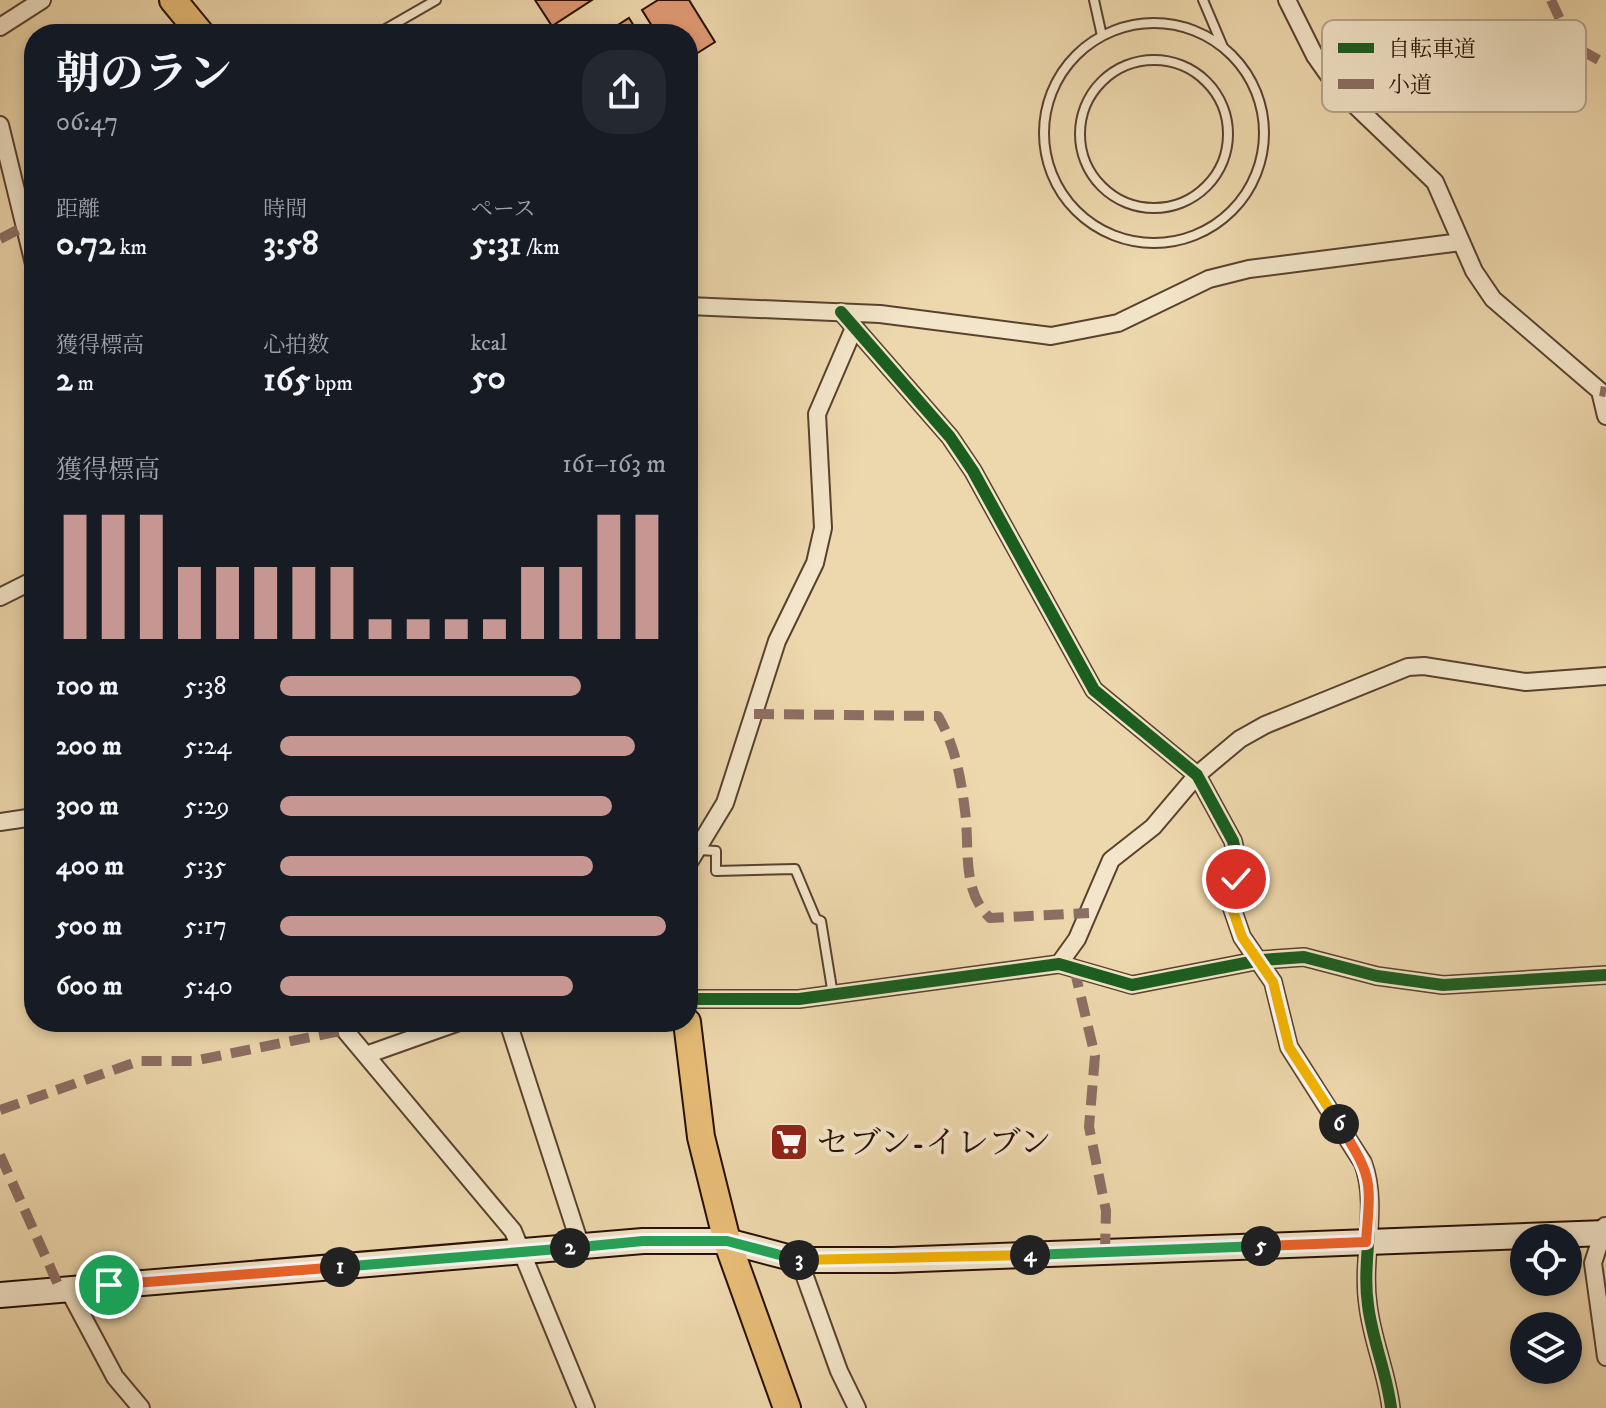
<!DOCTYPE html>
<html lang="ja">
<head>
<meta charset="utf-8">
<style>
  body { margin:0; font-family:"IM FELL DW Pica","Noto Serif JP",serif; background:#242831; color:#f1f3f6; height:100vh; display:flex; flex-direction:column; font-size:30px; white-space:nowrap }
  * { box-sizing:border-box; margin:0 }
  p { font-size:26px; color:#9ea1a6 }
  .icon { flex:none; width:44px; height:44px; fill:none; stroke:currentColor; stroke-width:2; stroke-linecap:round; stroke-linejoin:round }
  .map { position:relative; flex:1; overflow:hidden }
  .side { position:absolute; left:24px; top:24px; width:674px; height:1008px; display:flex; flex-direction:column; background:#171b24; border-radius:32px; box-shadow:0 4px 12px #0003 }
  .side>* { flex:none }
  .tools { position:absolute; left:1510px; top:1224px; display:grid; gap:16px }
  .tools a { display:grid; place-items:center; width:72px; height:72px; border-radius:50%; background:#171b24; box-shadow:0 4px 12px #0003; font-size:40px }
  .pin { position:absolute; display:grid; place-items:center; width:68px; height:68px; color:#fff; margin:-34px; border:4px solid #fff; border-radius:50%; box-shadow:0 2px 8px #0007 }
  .km { position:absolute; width:40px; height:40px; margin:-20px; border-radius:50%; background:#222; color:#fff; font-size:22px; line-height:40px; text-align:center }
  .round { display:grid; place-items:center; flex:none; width:84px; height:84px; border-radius:32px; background:#242831 }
  .overview { display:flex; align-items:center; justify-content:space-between; height:136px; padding:0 32px }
  h1 { font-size:44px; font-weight:700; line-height:60px }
  .figures { display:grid; grid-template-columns:repeat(3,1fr); gap:12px; height:136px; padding:8px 32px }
  .figures div { display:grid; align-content:center }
  .figures b { font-size:34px; font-weight:700 }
  .figures small { font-size:22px; font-weight:400 }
  .figures p { font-size:22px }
  .chart { height:224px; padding:16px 32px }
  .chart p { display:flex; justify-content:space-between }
  .chart svg { width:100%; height:144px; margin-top:8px; stroke:#c59692; stroke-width:6 }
  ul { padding:0 32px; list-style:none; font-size:26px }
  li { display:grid; grid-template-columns:128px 96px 1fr; align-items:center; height:60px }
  li i { height:20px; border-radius:10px; background:#c59692 }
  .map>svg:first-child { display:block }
  .building { fill:#e09973; stroke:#280f05; stroke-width:2 }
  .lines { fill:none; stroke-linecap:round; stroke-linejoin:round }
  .lane-casing { stroke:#59412f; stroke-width:12 }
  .street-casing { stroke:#59412f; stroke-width:20 }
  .secondary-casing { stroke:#280f05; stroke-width:28 }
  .primary-casing { stroke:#280f05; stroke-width:30 }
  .lane { stroke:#f3e5c9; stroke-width:8 }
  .street { stroke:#f3e5c9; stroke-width:16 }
  .secondary { stroke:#f3e5c9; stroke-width:24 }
  .primary { stroke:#e6bc76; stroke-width:26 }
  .quiet { stroke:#8d6e63; stroke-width:10; stroke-dasharray:20 10; stroke-linecap:butt }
  .cycleway-casing { stroke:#f3e5c9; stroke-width:17 }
  .cycleway { stroke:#1b5e20; stroke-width:12 }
  .split-1-casing { stroke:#fff; stroke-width:16 }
  .split-2-casing { stroke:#fff; stroke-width:16 }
  .split-3-casing { stroke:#fff; stroke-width:16 }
  .split-4-casing { stroke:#fff; stroke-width:16 }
  .split-5-casing { stroke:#fff; stroke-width:16 }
  .split-6-casing { stroke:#fff; stroke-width:16 }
  .split-7-casing { stroke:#fff; stroke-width:16 }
  .split-1 { stroke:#f0652b; stroke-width:10 }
  .split-2 { stroke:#22a559; stroke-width:10 }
  .split-3 { stroke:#22a559; stroke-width:10 }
  .split-4 { stroke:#f5b400; stroke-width:10 }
  .split-5 { stroke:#22a559; stroke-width:10 }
  .split-6 { stroke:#f0652b; stroke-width:10 }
  .split-7 { stroke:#f5b400; stroke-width:10 }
  .labels { text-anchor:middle; stroke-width:8; stroke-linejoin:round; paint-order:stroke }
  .poi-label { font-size:32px; fill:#280f05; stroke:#f3e5c9; text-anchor:start }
  .key { fill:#f3e5c9; stroke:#b6a58e; stroke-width:2 }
  .key-label { font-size:22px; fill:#280f05 }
</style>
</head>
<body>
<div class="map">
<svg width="1606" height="1408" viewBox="0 0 1606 1408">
  <rect width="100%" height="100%" fill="#edd7ac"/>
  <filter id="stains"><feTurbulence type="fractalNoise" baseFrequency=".0025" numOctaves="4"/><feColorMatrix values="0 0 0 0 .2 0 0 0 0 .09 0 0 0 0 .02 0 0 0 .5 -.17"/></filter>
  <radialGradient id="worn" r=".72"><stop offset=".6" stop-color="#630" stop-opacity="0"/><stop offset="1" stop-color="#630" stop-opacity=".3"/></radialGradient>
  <path class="building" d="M535,0H592L552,26Z
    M658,0H689L715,42L688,59V34H657L642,10Z
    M629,18L639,34H613L610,30Z"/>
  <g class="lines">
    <defs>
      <path id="lane" d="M1094,0L1102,36
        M1203,0L1223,47
        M1044 133a110 110 0 1 1 220 0a110 110 0 1 1-220 0Z
        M377,34L436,0
        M1080 134a74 74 0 1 1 148 0a74 74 0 1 1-148 0Z
        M699,850L716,851V871L795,869L816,919L821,921L833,995"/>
      <path id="street" d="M1287,0L1315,56L1339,90L1435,182L1474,271L1493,299L1600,391L1606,416
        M0,27L42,0
        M0,125L34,264
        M688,306L880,314L1051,336L1118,323L1209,279L1249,269L1461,242
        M841,312L950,437L973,471L1094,690L1197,775L1233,841L1237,859L1232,908L1242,937L1273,982L1289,1047L1363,1163C1379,1206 1361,1258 1368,1305C1372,1340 1387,1373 1391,1408
        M0,597L34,580
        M0,822L34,817
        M688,864L725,803L777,641L815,563L823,528L817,414L854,328
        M1059,964L1077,939L1111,860L1153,827L1197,775L1240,739L1265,725L1408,667L1424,666L1526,682L1606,676
        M688,999H799L1059,964L1132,985L1261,960L1304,957L1377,976L1443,985L1606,975
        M338,1022L513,1231L586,1408
        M508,1022L581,1247
        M366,1055L459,1022
        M1605,1226L1593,1263L1606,1357
        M799,1260L839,1371L857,1408
        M68,1289L115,1377L141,1408"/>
      <path id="secondary" d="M0,1295L643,1241H727L799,1260H893L1606,1233"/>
      <path id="primary" d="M173,0L201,34
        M687,1022L701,1137L727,1241L787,1408"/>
    </defs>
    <use href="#lane" class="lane-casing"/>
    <use href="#street" class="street-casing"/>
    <use href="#secondary" class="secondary-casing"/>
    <use href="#primary" class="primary-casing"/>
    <use href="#lane" class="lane"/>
    <use href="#street" class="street"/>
    <use href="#secondary" class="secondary"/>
    <use href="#primary" class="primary"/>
    <path class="quiet" d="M1551,0L1572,45L1606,64
      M0,239L25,226
      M1600,391L1606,392
      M754,714L938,716C955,745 961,778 965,811C970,848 961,891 990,918L1089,913
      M1074,968L1095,1056L1089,1127L1106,1211L1105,1251
      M0,1110L139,1061H193L345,1030
      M0,1155L60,1289"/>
    <defs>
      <path id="cycleway" d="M841,312L950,437L973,471L1094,690L1197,775L1233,841L1237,859L1232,908L1242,937L1273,982L1289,1047L1363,1163C1379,1206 1361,1258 1368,1305C1372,1340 1387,1373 1391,1408
        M688,999H799L1059,964L1132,985L1261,960L1304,957L1377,976L1443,985L1606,975"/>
    </defs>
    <use href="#cycleway" class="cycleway-casing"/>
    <use href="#cycleway" class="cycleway"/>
  </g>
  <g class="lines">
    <defs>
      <path id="split-1" d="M109,1285L340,1267"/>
      <path id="split-2" d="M340,1267L570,1248"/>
      <path id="split-3" d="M570,1248L643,1241H727L799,1260"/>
      <path id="split-4" d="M799,1260L1030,1255"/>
      <path id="split-5" d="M1030,1255L1261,1246"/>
      <path id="split-6" d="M1261,1246L1366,1242C1371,1179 1373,1178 1339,1124"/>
      <path id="split-7" d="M1236,879L1232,908L1242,937L1273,982L1289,1047L1339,1124"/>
    </defs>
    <use href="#split-1" class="split-1-casing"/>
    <use href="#split-2" class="split-2-casing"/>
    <use href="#split-3" class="split-3-casing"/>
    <use href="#split-4" class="split-4-casing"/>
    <use href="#split-5" class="split-5-casing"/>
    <use href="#split-6" class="split-6-casing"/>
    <use href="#split-7" class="split-7-casing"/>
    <use href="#split-1" class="split-1"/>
    <use href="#split-2" class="split-2"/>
    <use href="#split-3" class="split-3"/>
    <use href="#split-4" class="split-4"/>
    <use href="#split-5" class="split-5"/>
    <use href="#split-6" class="split-6"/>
    <use href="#split-7" class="split-7"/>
  </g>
  <defs>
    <symbol id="supermarket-square" viewBox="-11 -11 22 22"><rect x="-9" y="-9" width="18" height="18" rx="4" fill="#8f2418" stroke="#f3e5c9"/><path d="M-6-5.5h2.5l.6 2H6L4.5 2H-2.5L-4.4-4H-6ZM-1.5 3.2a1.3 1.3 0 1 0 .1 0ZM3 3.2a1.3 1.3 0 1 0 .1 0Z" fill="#fff"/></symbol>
  </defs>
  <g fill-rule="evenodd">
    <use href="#supermarket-square" x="767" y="1120" width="44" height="44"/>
  </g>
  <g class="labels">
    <g class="poi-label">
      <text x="817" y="1153">セブン-イレブン</text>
    </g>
  </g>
  <rect x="1322" y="20" width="264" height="92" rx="12" class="key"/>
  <rect x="1338" y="43" width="36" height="10" fill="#1b5e20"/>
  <rect x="1338" y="79" width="36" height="10" fill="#8d6e63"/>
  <g class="key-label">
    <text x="1388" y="56">自転車道</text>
    <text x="1388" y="92">小道</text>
  </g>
  <rect width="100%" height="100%" filter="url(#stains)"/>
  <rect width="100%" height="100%" fill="url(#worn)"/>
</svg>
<div class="tools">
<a><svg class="icon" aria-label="locate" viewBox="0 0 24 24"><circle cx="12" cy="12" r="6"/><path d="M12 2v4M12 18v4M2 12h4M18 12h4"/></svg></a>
<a><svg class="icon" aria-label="layers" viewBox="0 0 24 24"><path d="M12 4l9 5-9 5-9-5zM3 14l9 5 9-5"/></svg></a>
</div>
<div class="pin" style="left:109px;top:1285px;background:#1e9e55"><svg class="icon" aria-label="arrive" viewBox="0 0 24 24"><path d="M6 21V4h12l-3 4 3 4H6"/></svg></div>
<div class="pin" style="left:1236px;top:879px;background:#d93025"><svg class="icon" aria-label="check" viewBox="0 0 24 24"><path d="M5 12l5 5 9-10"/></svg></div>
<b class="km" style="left:340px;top:1267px">1</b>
<b class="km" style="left:570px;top:1248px">2</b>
<b class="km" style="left:799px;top:1260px">3</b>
<b class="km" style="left:1030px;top:1255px">4</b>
<b class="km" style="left:1261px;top:1246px">5</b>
<b class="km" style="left:1339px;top:1124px">6</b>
<section class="side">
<div class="overview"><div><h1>朝のラン</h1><p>06:47</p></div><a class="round"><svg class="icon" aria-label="share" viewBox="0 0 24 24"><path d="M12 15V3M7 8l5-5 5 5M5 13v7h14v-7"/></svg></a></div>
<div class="figures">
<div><p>距離</p><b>0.72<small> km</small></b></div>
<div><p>時間</p><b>3:58</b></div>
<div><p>ペース</p><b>5:31<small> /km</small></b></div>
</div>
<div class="figures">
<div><p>獲得標高</p><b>2<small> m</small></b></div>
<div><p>心拍数</p><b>165<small> bpm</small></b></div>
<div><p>kcal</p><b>50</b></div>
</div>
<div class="chart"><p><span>獲得標高</span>161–163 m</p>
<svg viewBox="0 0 160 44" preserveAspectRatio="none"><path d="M5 44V6M15 44V6M25 44V6M35 44V22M45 44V22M55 44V22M65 44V22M75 44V22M85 44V38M95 44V38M105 44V38M115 44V38M125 44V22M135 44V22M145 44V6M155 44V6"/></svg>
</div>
<ul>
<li><b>100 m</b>5:38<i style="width:78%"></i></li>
<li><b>200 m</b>5:24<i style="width:92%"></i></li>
<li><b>300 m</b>5:29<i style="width:86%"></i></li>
<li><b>400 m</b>5:35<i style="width:81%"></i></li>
<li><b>500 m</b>5:17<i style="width:100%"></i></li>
<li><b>600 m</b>5:40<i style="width:76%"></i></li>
</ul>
</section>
</div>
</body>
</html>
